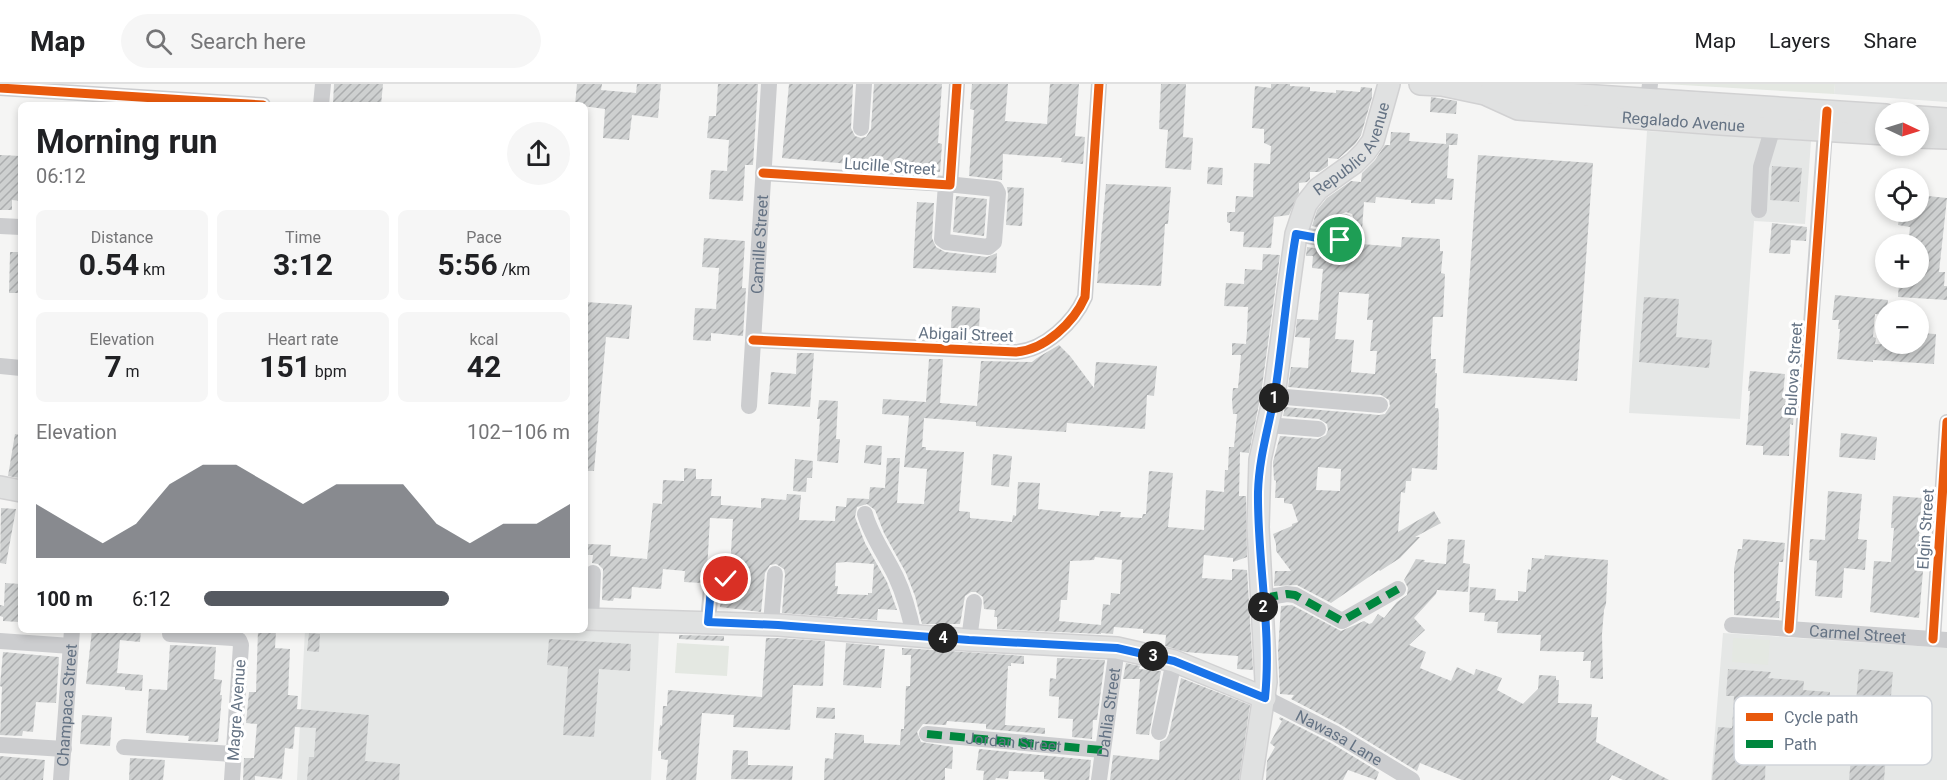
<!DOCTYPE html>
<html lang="en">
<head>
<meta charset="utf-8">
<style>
  body { margin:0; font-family:Roboto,sans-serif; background:#f6f6f6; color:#202124; height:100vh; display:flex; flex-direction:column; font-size:22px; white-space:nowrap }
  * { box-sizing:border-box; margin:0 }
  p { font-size:20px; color:#757577 }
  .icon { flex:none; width:33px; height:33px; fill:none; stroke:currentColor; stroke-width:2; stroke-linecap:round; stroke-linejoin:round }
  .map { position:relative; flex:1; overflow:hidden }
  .details { position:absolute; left:18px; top:18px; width:570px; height:531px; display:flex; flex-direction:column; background:#fff; border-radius:9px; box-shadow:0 3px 9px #0003 }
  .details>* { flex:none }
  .needle { width:39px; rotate:94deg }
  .buttons { position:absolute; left:1875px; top:18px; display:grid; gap:12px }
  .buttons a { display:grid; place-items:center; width:54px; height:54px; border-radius:50%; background:#fff; box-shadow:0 3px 9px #0003; font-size:30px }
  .pin { position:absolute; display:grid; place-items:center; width:51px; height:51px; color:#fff; margin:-26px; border:3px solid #fff; border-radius:50%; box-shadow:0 2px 6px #0007 }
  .km { position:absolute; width:30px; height:30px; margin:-15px; border-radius:50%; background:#222; color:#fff; font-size:16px; line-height:30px; text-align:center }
  .round { display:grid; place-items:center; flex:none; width:63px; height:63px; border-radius:32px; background:#f6f6f6 }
  .head { display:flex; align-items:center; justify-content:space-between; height:102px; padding:0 18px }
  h1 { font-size:33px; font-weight:700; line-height:45px }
  .metrics { display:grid; grid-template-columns:repeat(3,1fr); gap:9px; height:102px; padding:6px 18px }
  .metrics div { display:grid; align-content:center; border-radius:9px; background:#f6f6f6; text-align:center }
  .metrics b { font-size:30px; font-weight:700 }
  .metrics small { font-size:16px; font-weight:400 }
  .metrics p { font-size:16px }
  .chart { height:168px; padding:12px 18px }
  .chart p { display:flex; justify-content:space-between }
  .chart svg { width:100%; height:108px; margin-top:6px; fill:#565a61; opacity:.7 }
  ul { padding:0 18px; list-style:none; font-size:20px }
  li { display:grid; grid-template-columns:96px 72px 1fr; align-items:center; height:45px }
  li i { height:15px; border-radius:8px; background:#565a61 }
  header { display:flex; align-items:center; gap:36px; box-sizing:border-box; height:84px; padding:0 30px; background:#fff; border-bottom:2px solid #e0e0e0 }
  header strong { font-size:28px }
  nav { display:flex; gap:33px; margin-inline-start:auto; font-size:21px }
  .search { width:420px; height:54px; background:#f6f6f6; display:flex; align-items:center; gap:15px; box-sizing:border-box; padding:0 21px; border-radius:33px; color:#757577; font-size:22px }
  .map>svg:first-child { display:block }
  .built { fill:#e5e7e6 }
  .green { fill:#e4e8e2 }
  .building { fill:url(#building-hatch); fill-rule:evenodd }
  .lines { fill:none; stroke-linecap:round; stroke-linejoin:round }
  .major-casing { stroke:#d1d1d2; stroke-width:24 }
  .minor { stroke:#cccdcf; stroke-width:16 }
  .major { stroke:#e0e1e1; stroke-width:21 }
  .quiet { stroke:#00873e; stroke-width:8; stroke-dasharray:15 8; stroke-linecap:butt }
  .cycleway-casing { stroke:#fff; stroke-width:13 }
  .cycleway { stroke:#e8590c; stroke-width:9 }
  .route-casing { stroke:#fff; stroke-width:12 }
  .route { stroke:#1a73e8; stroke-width:8 }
  .labels { text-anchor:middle; stroke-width:6; stroke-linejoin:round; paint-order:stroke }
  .street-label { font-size:16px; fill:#657384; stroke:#fff }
  .key { fill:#fff; stroke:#d1d5da; stroke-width:1.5 }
  .key-label { font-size:16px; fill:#657384 }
</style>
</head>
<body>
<header>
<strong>Map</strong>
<div class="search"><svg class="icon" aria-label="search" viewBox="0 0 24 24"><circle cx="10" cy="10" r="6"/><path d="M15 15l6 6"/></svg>Search here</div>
<nav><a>Map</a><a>Layers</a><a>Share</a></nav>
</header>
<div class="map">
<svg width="1947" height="696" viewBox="0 0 1947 696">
  <defs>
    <pattern id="building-hatch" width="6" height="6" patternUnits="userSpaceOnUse" patternTransform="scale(1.5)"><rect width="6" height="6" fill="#ced0d0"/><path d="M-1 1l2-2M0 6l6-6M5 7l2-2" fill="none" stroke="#abadae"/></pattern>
  </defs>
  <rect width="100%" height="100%" fill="#f5f5f4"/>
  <path class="built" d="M1835,0H1947V18L1834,10Z
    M1647,47L1811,57L1805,140L1754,137L1740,335L1629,329Z
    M585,543L659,548L651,696H297L305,546H585Z
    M1723,549L1947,564V696H1711Z"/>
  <path class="green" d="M1665,0H1835L1834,10Z
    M1733,554L1770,556L1768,581L1732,578Z
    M677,559L729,562L727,592L675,589Z"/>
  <path class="building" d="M334,0H383L381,21L333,20Z
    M577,0H602L601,6L636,9L637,0H661L658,34L632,31L629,56L603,54L605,25L575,21Z
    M718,0H758L753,81H745L743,117L709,115L711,86L727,87L729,56L707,54L709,32H716Z
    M789,0H853L851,44L855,52L861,54L866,53L871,45L874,0H942L938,59L942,60L940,88L782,74Z
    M972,0H1008L1005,37L1047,40L1050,0H1079L1075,52L1085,53L1083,80L1061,78L1062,74L1003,70L1002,96L969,92L974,26L970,25Z
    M1161,0H1186L1183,53L1193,54L1191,86L1165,84L1168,46L1159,45Z
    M1271,0H1290V2L1310,3V7L1336,9V6L1360,8L1361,3L1372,4V13L1361,51L1355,60L1338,75L1328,74V82L1319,88H1310V95L1307,98L1299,99V109L1289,131L1274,133L1271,164L1243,163L1244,148L1230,147V139L1227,138V128H1235L1236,112L1253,113L1254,79L1270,80L1271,62L1264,59V45L1252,44L1255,2L1271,4Z
    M1431,13L1457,17L1456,30L1430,28Z
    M1391,48L1410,49L1409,57L1446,60V49L1458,50L1457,61H1449L1447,94L1454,95L1452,116L1435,115V120L1411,119V116L1376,113L1375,119L1364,118L1361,160L1401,163L1402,153L1440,155V167H1443L1441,189L1445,190L1443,233H1433L1431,264V275H1436L1435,289H1437L1435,324H1438L1439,330L1437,386L1412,384L1411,397H1406L1405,409L1401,408L1398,448L1434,427L1441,439L1415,453H1420L1400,474L1380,487L1379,486L1331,519L1297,501L1274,502L1275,487H1291L1276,467V460L1273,450L1292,442V440L1298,438L1292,420L1284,419V414H1275L1276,397L1274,396L1273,378L1280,352L1318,355L1326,351L1328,346L1327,340L1319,335L1283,332L1285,323L1379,331L1385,330L1390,322L1389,316L1381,311L1288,303L1291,283L1308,284L1310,254L1295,253L1297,235L1318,236L1323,185L1312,184L1313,172H1306L1307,163L1336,167L1343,166L1351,161L1355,140L1352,130L1346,128L1337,132L1333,146L1312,142L1317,126L1327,114L1351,97L1361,98L1362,89L1375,76L1385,61H1390ZM1339,208L1369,210L1367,236H1373L1370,267H1377L1375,290L1351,288L1354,256L1335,255ZM1318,383L1341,385L1340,407L1316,406Z
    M0,71L21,72V117L12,116V126H0Z
    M1478,71L1593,79L1577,297L1463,289Z
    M1772,82L1802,84L1799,118L1770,116Z
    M1208,83L1223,84L1222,101L1207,100Z
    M1106,100L1171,103L1168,140H1165L1161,202L1097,199Z
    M1007,103L1024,104L1022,142L1006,141L1008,110Z
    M1918,111L1947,114L1939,188H1945L1944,202H1947V216L1898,213L1899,198L1918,199V160H1908L1910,143L1898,141L1900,128H1918Z
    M956,112L987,115L984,152L953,148Z
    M917,118L934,119L932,154L936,163L945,168L987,173L997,169L996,189L913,184Z
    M1772,139L1807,143L1806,157L1791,156L1790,170L1769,169Z
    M704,154L745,157L742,204H746L743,252L711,249V257L693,256L695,224L716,225L719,184L702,183Z
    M10,168H21V209H9Z
    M1263,170L1280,171L1261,310L1249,369L1240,368L1239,412H1246L1247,473L1233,478V474L1204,471L1202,494L1232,496V485L1247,486L1253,586L1237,585L1238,572L1185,568L1165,562L1166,551L1143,549V545L1114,543L1113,550L1101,549V550L997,545V533H994L995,526L984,525L983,513L976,508H971L965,512L960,540H922L915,512L906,489L884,449L875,426L867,420L857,423L855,433L865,459L887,498L897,526L878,525L877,536L782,529L785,490L784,485L776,480L770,481L765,489L761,528L720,523L721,510L732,504L736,495L735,489L730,485L733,435L710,434L707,487H718L702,499L684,498L685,487L663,485L661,505L632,503L631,515L614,514L613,517L602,516L603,485L598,480L592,479L593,471H587L588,460L611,461L610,472L647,475L653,419L662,420L663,396L684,397V384L696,385V395H712L711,412H721V421L761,424V414L786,416L787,410L801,411L799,436L835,437L836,422L846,423L847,414L869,415L870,403L885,404L887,374H900L897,419L924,420L927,385L904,383L909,332L882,330L883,315L926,318L929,275H943L940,319L977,322L981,277L1032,278L1037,274L1059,261L1070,272L1094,304L1096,278L1157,282L1154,312L1147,311L1145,345L1067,339L1066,348L976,342V338L924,334L922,363H926V366L964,368L959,427L970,428V434L1012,438L1013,431L1016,432L1018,398L1040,399L1038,425L1099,432L1100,427L1121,428L1120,433L1142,434L1143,430H1146L1149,387L1173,389L1168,443L1204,446L1206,406L1224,408L1225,386H1228L1229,363H1234L1237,330H1233L1232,316L1233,304H1238L1241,271H1232V259L1246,260L1247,247L1248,223L1224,222L1226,199L1244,200L1245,185L1262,186ZM1095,473L1122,476L1120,510L1111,509L1110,521L1103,520L1101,541L1059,537L1061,516H1067L1070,477L1094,476ZM846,478L874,480L872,509H868V511L837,510L838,502H835L836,479Z
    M1835,211L1888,216L1886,231L1875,230L1873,253L1876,254L1875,260H1918V249L1936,250L1934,280L1873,276V278L1837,275L1840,245H1838L1839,236H1832Z
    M1644,213L1679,215L1676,253L1712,256L1709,284L1639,278Z
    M585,218L632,221L629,255L606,253L594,387H585Z
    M952,222L980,224L979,246L951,244Z
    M797,269H814L810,323L768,320L771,288L796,290Z
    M1750,287L1785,290L1783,311L1795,312L1793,341L1790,340L1789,372L1763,371V362L1746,361L1750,307H1748Z
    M819,316L838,317L836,355H840L838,379L817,377L820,335H817Z
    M1841,349L1877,353L1875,376L1839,373Z
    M15,350L21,351V392L19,394L8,392Z
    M866,361L882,362L881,381L864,379Z
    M993,370L1012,372L1009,403L991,401Z
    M795,375L813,377L812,394H807L806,408L793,407Z
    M1828,407L1862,410L1858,455L1867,456L1865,486L1844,484L1842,514L1815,512L1817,477L1809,476L1810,455L1825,456Z
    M1893,412L1922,414L1919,451L1926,452L1919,534L1870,528L1874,477L1891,478L1894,444H1891Z
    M1,424L16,425L6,480L0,479Z
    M1448,455L1465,456L1463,479L1470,480L1468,508L1437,506L1436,510L1414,534L1425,546L1409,561L1426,568L1420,584L1451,597L1457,583L1474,591L1476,585L1488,589L1502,594L1497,606L1523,620L1538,605L1539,591L1556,592V596H1559L1558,619L1592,620L1591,633H1598L1596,658L1669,696H1623L1612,691L1609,696H1462L1420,679L1417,687L1341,641L1291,615L1294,611L1280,610L1278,567L1281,522L1292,521L1341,547L1364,537L1369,540L1372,539L1378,530L1384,534L1397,518L1407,511L1408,504L1404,496L1416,475L1425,476L1424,478L1446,480Z
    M1743,455L1785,459L1783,478H1779L1776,517H1780L1779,534L1734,531V485L1738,465H1742Z
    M1545,471L1608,476L1606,520L1604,526L1602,550L1603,595L1590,594L1591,577H1583L1584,568L1540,567L1541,551L1497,549L1498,538L1484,537L1485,529L1469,528L1470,503L1496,505L1495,516L1518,517V507L1526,508L1528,485L1531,486L1532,474L1544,475Z
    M5,499L21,500L19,538L3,537V533L0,532V521L4,522Z
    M92,546H141L140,558L120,556L117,589L143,591L142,607L125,606V603L86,600Z
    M258,546H276L275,564L290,565L288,611L298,612L297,625L369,631L365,677L400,680L399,696H307L309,673H314L316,644L295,643L293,665L285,664L282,695L255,692V696H243L244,674H254L257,640L246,639L249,608H256Z
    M309,549L320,550L319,568L307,567Z
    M679,551L724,552V557L679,555Z
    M757,554H777L825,557L823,602L793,601L790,646L733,643L734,631L702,629L696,696H666L668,676L661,675V667H658L660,641L662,642L663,622H667L668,606L762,613L766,554Z
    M549,555L631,560L630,587L599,585L594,653L563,651L568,583L547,581Z
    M846,559L879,562V565H885L881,604L843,601Z
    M170,561L216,563L214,595L222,596L220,611H222L218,658L188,657L189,652L146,649L149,605L167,606Z
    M902,564L1024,572V580L1011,579V582H1008L1005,641L1045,644V650L986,645V640L947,637L946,641L923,640L917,648L921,658L953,663L952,685L945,684V696H824L825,674L833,675L835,649L864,651V659L900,661L901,645H904L906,602H910L911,571H902Z
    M3,568L59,573L56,619L36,618L33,648L23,647L22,652L0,651L2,603L0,602Z
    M1057,574L1105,576L1097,636H1093L1092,655L1072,653L1073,635L1058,634L1059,613L1049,612L1050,594L1056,595Z
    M1126,579L1140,582L1139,585L1161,587L1149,651L1136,650L1140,595H1123Z
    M1728,585L1771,588L1768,594L1804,597L1803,606L1830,608L1826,668L1766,664L1765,696H1712L1718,643L1732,644L1734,612H1726Z
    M1859,585L1893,588L1884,696H1849Z
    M1181,594L1250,621L1239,696H1110L1113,671L1159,676L1160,658L1166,655L1169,650Z
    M817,623L835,624V635L816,634Z
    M82,631L112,633L110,662L80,660Z
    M1280,633L1331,659L1379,688L1376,696L1348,686L1343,696H1266L1267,677L1275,663L1270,659L1282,637L1279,635Z
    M979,665L1091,676L1089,696H1052L1044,695V688L1009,687L1008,695L996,694L995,696H983L984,687L976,686Z
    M733,666L748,667V681L793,682L792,696L731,695Z
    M0,672L45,676L43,696H0Z
    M130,674L165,676L163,696H129Z"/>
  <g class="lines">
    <defs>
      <g id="major">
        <path id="s6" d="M1420,0L1442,1L1485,10L1518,25L1720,40L1886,50"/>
        <path d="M1488,10L1520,7L1886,31"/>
        <path d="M1918,33L1947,35"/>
        <path d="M1918,53L1947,54"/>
        <path d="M0,403L21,407"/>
        <path d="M585,535L778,541L969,556L1117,564L1174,577L1265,614"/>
        <path id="s7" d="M1251,696L1266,598L1258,443L1260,376L1274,312L1296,150L1306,120L1318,105L1354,79L1365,68L1373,57L1389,0"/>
      </g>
    </defs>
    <use href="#major" class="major-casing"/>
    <g class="minor">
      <path d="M0,4L263,21"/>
      <path d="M1648,16L1650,0"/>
      <path d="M321,21L323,0"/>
      <path d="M861,44L864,0"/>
      <path d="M763,89L946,100L996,105L998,109L994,158L988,163L946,158L942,155L946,100"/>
      <path d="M950,101L957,0"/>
      <path d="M1759,126L1761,83L1773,43"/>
      <path d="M0,142L21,143"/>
      <path d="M1296,150L1338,157L1342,155L1345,138"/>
      <path d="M753,256L1016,268C1045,266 1074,238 1085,213L1099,0"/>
      <path d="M0,282L21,284"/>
      <path d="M1274,312L1380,321"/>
      <path id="s1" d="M749,322L769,0"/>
      <path d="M1268,341L1318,345"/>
      <path d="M865,430C871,452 886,472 896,493C905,512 910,532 914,552"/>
      <path d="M1263,514L1287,510L1295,511L1342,537L1398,505"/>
      <path d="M591,535L593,489"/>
      <path d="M708,538L711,504L726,495"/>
      <path d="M771,540L775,490"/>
      <path id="s2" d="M1732,541L1947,556"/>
      <path d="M1789,545L1826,34"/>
      <path d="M170,550L233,554L239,556L241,561L232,696"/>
      <path d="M1933,555L1947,338"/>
      <path d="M969,556L974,518"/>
      <path d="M0,557L71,562"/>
      <path id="s3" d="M1265,614L1336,650L1412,696"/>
      <path d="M1159,648L1174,577"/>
      <path d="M927,650L1102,666"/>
      <path d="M0,661L64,665"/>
      <path d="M124,663L233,670"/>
      <path id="s4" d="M61,696L72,546"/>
      <path id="s5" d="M1099,696L1117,564"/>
    </g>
    <use href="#major" class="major"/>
    <g class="quiet">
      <path d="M1263,514L1287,510L1295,511L1342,537L1398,505"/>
      <path id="s8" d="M927,650L1102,666"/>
    </g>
    <defs>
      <path id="cycleway" d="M0,4L263,21
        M763,89L950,101L957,0
        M753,256L1016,268C1045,266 1074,238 1085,213L1099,0
        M1789,545L1827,27
        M1933,555L1947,338"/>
    </defs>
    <use href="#cycleway" class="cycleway-casing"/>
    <use href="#cycleway" class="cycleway"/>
  </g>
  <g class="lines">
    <defs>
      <path id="route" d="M726,495L711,504L708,538L778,541L969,556L1117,564L1174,577L1265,614C1272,545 1257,476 1258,408C1259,373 1269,342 1275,309C1283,256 1287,202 1296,150L1334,157L1340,156"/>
    </defs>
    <use href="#route" class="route-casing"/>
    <use href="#route" class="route"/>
  </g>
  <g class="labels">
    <g class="street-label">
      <text dy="6" stroke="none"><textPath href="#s6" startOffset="268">Regalado Avenue</textPath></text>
      <text dy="6" stroke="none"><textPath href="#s7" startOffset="656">Republic Avenue</textPath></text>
      <text transform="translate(890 82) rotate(4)" y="6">Lucille Street</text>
      <text dy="6" stroke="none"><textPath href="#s1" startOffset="162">Camille Street</textPath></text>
      <text transform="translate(966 250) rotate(2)" y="6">Abigail Street</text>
      <text transform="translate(1793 285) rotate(-86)" y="6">Bulova Street</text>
      <text transform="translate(1925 445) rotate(-86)" y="6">Elgin Street</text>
      <text dy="6" stroke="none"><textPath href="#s2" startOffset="126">Carmel Street</textPath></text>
      <text dy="6" stroke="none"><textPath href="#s4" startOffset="75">Champaca Street</textPath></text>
      <text transform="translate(236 626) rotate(-86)" y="6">Magre Avenue</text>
      <text dy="6" stroke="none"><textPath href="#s5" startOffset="68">Dahlia Street</textPath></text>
      <text dy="6" stroke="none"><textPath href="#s3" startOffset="84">Nawasa Lane</textPath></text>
      <text dy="6" stroke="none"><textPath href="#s8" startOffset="87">Jordan Street</textPath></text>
    </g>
  </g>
  <rect x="1734" y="612" width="198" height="69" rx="9" class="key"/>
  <rect x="1746" y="629" width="27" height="8" fill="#e8590c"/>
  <rect x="1746" y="656" width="27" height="8" fill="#00873e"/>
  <g class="key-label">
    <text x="1784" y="639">Cycle path</text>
    <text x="1784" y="666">Path</text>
  </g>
</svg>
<div class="buttons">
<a><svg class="needle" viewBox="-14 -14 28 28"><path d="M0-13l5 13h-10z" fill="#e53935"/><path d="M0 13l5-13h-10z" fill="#757577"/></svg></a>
<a><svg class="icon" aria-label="locate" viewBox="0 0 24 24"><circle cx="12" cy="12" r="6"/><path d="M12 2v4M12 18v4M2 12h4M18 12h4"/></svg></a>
<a>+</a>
<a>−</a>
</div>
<div class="pin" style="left:1340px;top:156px;background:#1e9e55"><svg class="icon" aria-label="arrive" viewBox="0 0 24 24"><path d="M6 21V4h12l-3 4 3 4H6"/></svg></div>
<div class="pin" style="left:726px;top:495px;background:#d93025"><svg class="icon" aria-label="check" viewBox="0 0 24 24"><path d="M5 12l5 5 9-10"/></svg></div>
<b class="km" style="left:1274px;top:314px">1</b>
<b class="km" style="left:1263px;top:523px">2</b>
<b class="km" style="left:1153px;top:572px">3</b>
<b class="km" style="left:943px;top:554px">4</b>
<section class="details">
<div class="head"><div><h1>Morning run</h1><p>06:12</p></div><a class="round"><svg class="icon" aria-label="share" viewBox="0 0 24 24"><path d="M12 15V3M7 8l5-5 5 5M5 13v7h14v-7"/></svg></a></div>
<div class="metrics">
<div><p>Distance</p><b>0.54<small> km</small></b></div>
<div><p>Time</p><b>3:12</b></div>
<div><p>Pace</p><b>5:56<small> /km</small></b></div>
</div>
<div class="metrics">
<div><p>Elevation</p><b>7<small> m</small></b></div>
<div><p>Heart rate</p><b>151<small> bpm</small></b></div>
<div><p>kcal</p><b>42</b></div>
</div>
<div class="chart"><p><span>Elevation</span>102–106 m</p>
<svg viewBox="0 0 160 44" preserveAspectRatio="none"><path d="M0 44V22L10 30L20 38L30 30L40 14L50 6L60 6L70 14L80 22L90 14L100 14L110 14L120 30L130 38L140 30L150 30L160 22V44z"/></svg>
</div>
<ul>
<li><b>100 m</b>6:12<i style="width:67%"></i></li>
</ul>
</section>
</div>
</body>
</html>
